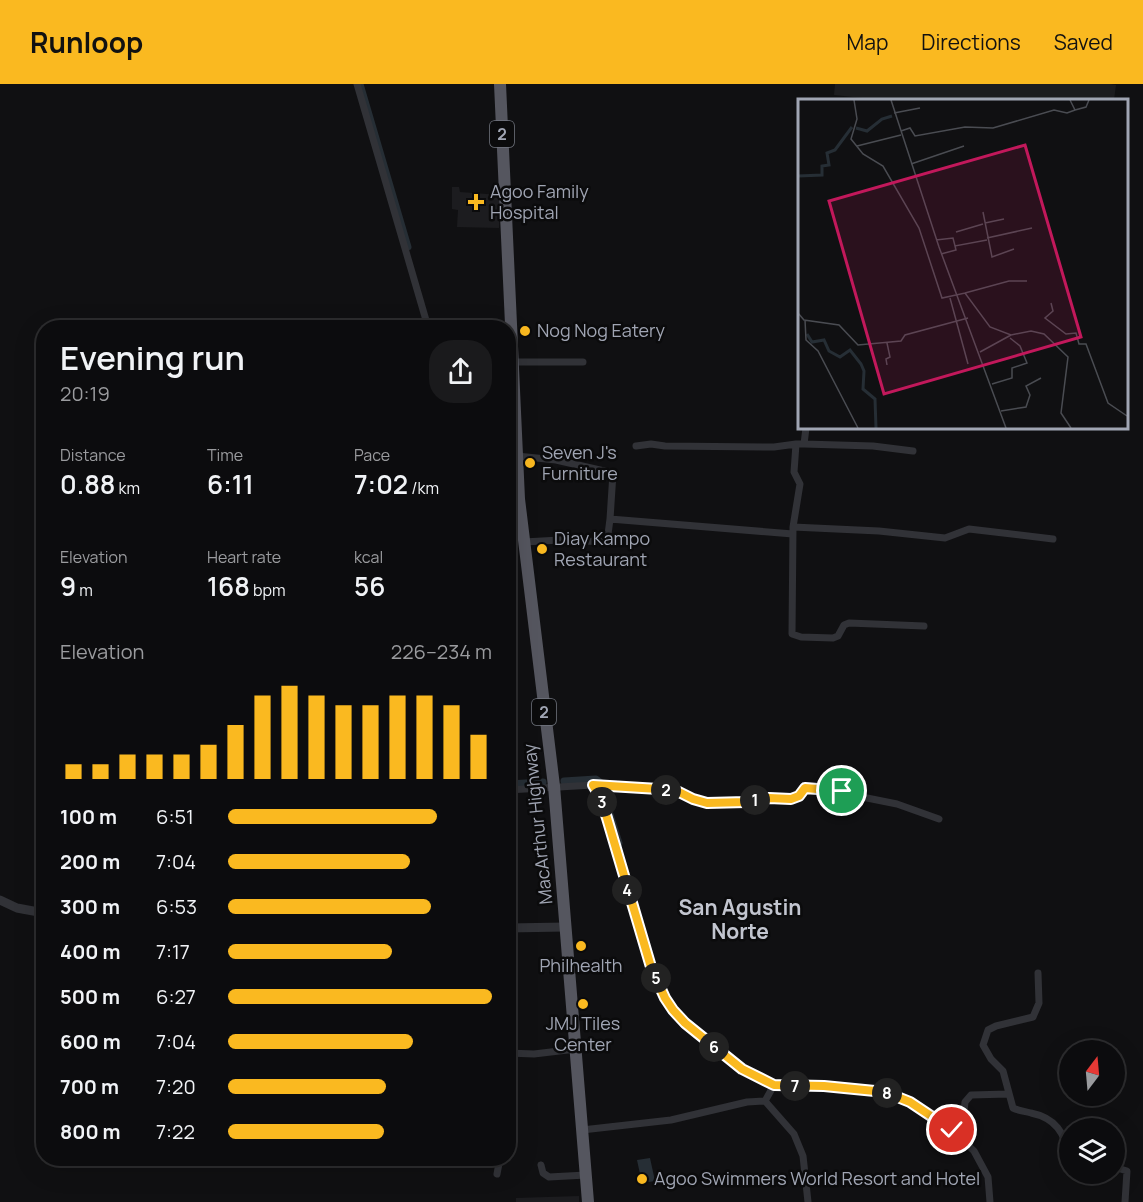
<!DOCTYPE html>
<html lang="en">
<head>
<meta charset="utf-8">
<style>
  body { margin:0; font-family:Manrope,sans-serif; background:#1a1a1c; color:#f1f3f6; height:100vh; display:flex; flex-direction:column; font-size:22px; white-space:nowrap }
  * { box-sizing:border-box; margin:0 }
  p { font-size:20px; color:#9a9b9e }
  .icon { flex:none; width:33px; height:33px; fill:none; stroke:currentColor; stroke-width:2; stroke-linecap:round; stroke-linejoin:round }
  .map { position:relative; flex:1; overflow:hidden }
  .panel { position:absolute; left:36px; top:236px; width:480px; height:846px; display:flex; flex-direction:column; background:#0c0c0e; border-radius:24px; box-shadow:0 6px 24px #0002,0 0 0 2px #2c2c2e }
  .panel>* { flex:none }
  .needle { width:39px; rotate:16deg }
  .controls { position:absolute; left:1059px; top:956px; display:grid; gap:12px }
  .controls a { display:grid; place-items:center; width:66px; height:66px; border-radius:50%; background:#0c0c0e; box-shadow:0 6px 24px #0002,0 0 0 2px #2c2c2e; font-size:30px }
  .pin { position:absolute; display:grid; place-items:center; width:51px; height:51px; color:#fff; margin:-26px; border:3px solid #fff; border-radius:50%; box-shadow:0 2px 6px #0007 }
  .km { position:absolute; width:30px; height:30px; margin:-15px; border-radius:50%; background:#222; color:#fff; font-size:16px; line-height:30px; text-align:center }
  .round { display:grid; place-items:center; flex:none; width:63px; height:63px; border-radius:24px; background:#1a1a1c }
  .head { display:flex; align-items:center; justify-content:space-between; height:102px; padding:0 24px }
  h1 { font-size:33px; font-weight:600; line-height:45px }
  .stats { display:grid; grid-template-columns:repeat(3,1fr); gap:9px; height:102px; padding:6px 24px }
  .stats div { display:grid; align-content:center }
  .stats b { font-size:26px; font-weight:600 }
  .stats small { font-size:16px; font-weight:400 }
  .stats p { font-size:16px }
  .chart { height:168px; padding:12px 24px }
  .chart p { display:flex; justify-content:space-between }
  .chart svg { width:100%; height:108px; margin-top:6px; stroke:#fab920; stroke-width:6 }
  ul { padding:0 24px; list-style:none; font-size:20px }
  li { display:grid; grid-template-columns:96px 72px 1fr; align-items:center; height:45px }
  li i { height:15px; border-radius:8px; background:#fab920 }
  header { display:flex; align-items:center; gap:36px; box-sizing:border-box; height:84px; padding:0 30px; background:#fab920; color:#111 }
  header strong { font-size:28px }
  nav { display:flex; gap:33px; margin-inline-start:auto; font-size:21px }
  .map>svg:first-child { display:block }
  .built { fill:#1c1c1f }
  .water { fill:#262e35 }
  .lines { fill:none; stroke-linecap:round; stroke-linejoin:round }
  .canal { stroke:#262e35; stroke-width:7 }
  .minor { stroke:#313237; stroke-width:7 }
  .tertiary { stroke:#313237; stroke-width:9 }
  .trunk { stroke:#55565f; stroke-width:12 }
  .route-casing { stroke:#fff; stroke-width:12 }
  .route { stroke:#fab920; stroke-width:8 }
  .poi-dot { fill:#fab920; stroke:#0b0b0c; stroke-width:2 }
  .labels { text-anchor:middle; stroke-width:5; stroke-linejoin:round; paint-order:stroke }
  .shield { fill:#0b0b0c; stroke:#737781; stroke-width:1.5 }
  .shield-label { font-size:16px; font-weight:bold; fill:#a0a5b3 }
  .poi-label { font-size:18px; fill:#a0a5b3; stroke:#0b0b0c; text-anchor:start }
  .street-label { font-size:18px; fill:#a0a5b3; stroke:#0b0b0c }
  .quarter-label { font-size:21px; font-weight:bold; fill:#c2c5cf; stroke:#0b0b0c }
  .inset-river { fill:none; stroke:#262e35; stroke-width:3 }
  .inset-road { fill:none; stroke:#4a4c52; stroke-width:1.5 }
  .view { fill:#c2185b; fill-opacity:0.15; stroke:#c2185b; stroke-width:3 }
  .inset-edge { fill:none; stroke:#a0a5b3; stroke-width:3 }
</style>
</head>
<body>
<header>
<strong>Runloop</strong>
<nav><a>Map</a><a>Directions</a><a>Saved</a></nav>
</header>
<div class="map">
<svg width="1143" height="1118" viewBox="0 0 1143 1118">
  <rect width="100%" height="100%" fill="#101012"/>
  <path class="built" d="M835,0H1110L1116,1L1114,16H881L834,11Z
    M452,103H459L460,108L500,111L499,144L457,143L458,126L452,125Z
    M579,1112V1118H516V1114Z"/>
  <path class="water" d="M650,1074L655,1097L642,1099L637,1076Z"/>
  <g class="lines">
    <path class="canal" d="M360,0L408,163
      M564,697L596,695L600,698
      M508,700L543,698
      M602,705L619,759"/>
    <path class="minor" d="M357,0L428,243
      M513,278H583
      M806,344L804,360H796L794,388L800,400L793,443L792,550L801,553L833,554L838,552L844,541L849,539L924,542
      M804,360L873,362L913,367
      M636,362L651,360L665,362L774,363L796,360
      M517,372L556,376L613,389L610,435L793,450
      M793,443L879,447L945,454L969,445L1053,455
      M524,458L560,456L607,458L610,435
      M593,701L675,706C685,709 691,716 701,718C724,723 749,714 772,714C779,714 789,717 795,714C799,712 802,707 805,704L842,707L857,712L897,720L939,735
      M508,706L593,701L600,713L607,734L651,883L665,914L673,926L685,939L742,985L774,1001L866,1005L885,1008L910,1018L952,1046L974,1067L988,1093L990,1118
      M1038,889L1039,919L1033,933L996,942L988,946L983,961L991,975L1003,987L1013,1024C1019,1027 1024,1027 1031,1029C1056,1034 1064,1049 1070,1072
      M508,969L534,970L576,965
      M765,1017L794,1050L803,1072L808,1118
      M582,1046L671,1036L747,1018L765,1017L774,1001
      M952,1046L964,1027L965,1018L971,1011L1008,1010
      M541,1081L543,1089L549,1093L586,1091
      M1114,1083L1127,1087L1125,1118
      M497,1090L500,1074"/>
    <path class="tertiary" d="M0,816L17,824L44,829
      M508,844L565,843"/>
    <path class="trunk" d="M500,0L519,415L554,702L588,1118"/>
  </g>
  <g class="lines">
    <defs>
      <path id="route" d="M842,707L805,704L799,712L791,715L769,714L746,718L707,719L693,715L675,706L593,701L600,713L607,734L651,883L665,914L673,926L685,939L742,985L774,1001L824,1002L885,1008L910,1018L952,1046"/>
    </defs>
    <use href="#route" class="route-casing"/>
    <use href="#route" class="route"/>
  </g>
  <g class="poi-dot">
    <path d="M473 109h6v6h6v6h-6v6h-6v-6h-6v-6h6z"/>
    <circle cx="525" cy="247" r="6"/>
    <circle cx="530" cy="379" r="6"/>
    <circle cx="542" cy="465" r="6"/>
    <circle cx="581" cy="862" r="6"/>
    <circle cx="583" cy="920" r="6"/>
    <circle cx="642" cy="1095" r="6"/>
  </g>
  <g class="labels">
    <g class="shield">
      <rect x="490" y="37" width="24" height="26" rx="4.5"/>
      <rect x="532" y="615" width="24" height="26" rx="4.5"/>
    </g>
    <g class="shield-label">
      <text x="502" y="56">2</text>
      <text x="544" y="634">2</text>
    </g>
    <g class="poi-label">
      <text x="490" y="114">Agoo Family<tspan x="490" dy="21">Hospital</tspan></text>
      <text x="537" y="253">Nog Nog Eatery</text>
      <text x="542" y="375">Seven J's<tspan x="542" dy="21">Furniture</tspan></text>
      <text x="554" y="461">Diay Kampo<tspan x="554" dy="21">Restaurant</tspan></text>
      <text x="581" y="888" text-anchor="middle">Philhealth</text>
      <text x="583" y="946" text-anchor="middle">JMJ Tiles<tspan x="583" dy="21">Center</tspan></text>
      <text x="654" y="1101">Agoo Swimmers World Resort and Hotel</text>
    </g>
    <g class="street-label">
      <text transform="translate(538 740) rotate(-96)" y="6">MacArthur Highway</text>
    </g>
    <g class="quarter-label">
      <text x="740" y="831">San Agustin<tspan x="740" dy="24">Norte</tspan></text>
    </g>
  </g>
  <g transform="translate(798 15)">
    <rect width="330" height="330" fill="#101012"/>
    <path class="inset-river" d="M58,29L69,32L84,20L94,17M0,77L24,76V67L31,66L29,54L37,51L54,28M9,235L14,243L26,241L31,252L42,258L52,251L63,265L66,272L65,290L77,300L78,329"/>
    <path class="inset-road" d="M56,1L59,20L53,40L65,55L85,67L121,129L144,199L167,194L192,228L213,236L233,232L246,235L270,258L263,314L273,329M93,1L141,148L208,329M277,11L288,8L291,1M96,14L122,9M103,32L112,29L117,37L167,28L195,29L256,11L269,14L277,11L272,1M59,47L103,36M113,65L166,47M185,113L194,158L216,150M187,124L206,120M158,133L185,125M189,139L234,129M138,141L155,139L157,147L189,141M143,155L158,151L157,147M167,194L211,182H229M152,199L170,265M253,204L255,212L247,219L268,235L278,234L281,245H288L310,304L329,317M0,214L6,221L41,226L60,246L103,242L107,236L170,219M7,221L8,241L20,252L60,329M182,253L213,236M89,266L88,260L92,258L89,244M194,285L214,279V269L229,264L222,247L212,239M203,312L228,308L232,296L228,287L243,279"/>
    <path class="view" d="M227,46L283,238L86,295L31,102Z"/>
    <rect width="330" height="330" class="inset-edge"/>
  </g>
</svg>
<div class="controls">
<a><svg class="needle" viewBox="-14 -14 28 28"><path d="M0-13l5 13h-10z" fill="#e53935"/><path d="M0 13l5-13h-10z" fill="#9a9b9e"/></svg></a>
<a><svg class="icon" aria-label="layers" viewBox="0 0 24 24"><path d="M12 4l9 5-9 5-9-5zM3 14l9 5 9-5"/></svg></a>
</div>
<div class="pin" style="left:842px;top:707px;background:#1e9e55"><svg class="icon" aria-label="arrive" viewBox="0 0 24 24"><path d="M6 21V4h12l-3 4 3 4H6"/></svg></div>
<div class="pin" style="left:952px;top:1046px;background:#d93025"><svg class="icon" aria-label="check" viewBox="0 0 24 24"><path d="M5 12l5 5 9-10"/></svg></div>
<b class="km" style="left:755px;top:716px">1</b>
<b class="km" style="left:666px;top:706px">2</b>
<b class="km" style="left:602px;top:718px">3</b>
<b class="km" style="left:627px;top:806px">4</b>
<b class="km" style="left:656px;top:894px">5</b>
<b class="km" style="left:714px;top:963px">6</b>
<b class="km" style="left:795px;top:1002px">7</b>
<b class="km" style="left:887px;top:1009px">8</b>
<section class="panel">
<div class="head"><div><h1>Evening run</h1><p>20:19</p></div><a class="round"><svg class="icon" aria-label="share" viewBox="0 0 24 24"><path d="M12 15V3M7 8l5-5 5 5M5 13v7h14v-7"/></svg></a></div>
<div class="stats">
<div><p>Distance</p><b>0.88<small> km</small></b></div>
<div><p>Time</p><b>6:11</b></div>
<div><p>Pace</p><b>7:02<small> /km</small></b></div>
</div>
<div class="stats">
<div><p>Elevation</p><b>9<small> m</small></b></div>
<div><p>Heart rate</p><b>168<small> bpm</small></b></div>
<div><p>kcal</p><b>56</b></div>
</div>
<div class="chart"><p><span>Elevation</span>226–234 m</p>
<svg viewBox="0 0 160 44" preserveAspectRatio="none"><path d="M5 44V38M15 44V38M25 44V34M35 44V34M45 44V34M55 44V30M65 44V22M75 44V10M85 44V6M95 44V10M105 44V14M115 44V14M125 44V10M135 44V10M145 44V14M155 44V26"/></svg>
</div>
<ul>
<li><b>100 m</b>6:51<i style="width:79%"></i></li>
<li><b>200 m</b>7:04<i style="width:69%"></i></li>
<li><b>300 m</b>6:53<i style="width:77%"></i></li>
<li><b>400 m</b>7:17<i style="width:62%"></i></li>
<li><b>500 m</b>6:27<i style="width:100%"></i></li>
<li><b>600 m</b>7:04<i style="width:70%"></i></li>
<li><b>700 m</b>7:20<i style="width:60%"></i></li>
<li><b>800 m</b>7:22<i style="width:59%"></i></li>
</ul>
</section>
</div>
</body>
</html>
